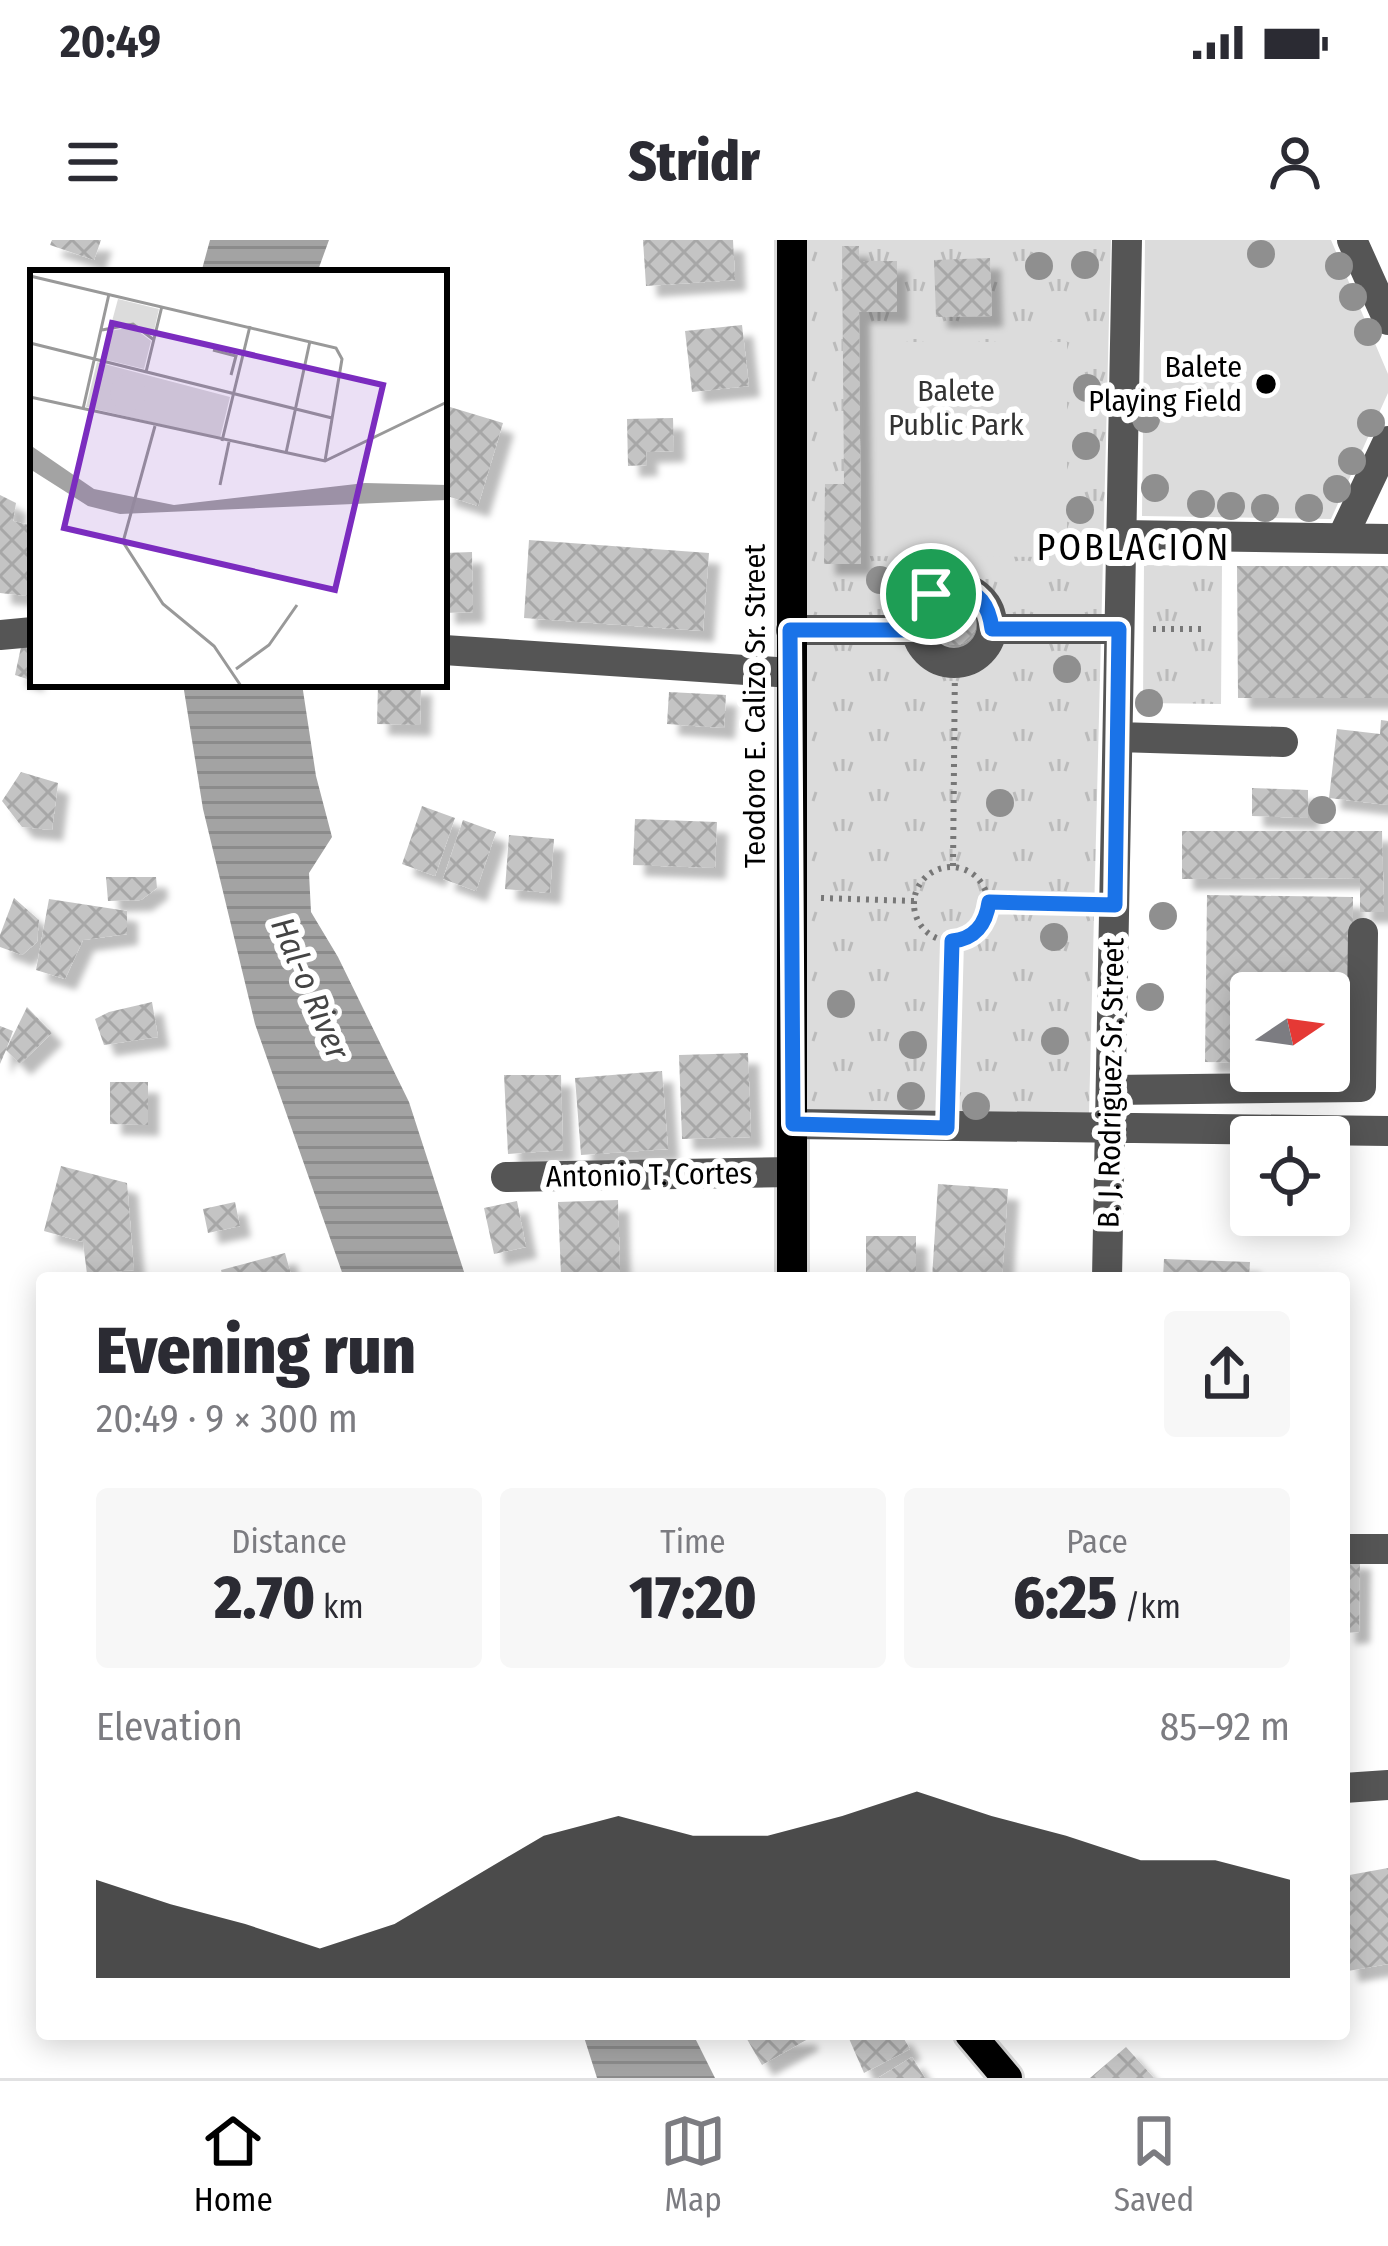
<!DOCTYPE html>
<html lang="en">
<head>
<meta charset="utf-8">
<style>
  body { margin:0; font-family:"Fira Sans Condensed",sans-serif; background:#f7f7f7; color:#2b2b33; height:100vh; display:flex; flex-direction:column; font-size:45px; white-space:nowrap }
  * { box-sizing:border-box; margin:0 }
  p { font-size:39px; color:#7c7c81 }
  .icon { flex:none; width:66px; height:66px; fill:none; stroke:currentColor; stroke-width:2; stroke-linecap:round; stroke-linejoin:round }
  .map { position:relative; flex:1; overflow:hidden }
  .details { position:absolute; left:36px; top:1032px; width:1314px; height:768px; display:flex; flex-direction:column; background:#fff; border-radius:12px; box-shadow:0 6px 30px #0003 }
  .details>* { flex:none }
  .needle { width:78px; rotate:77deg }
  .fabs { position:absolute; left:1230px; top:732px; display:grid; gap:24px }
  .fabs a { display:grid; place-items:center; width:120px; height:120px; border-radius:12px; background:#fff; box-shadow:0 6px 30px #0003; font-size:60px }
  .pin { position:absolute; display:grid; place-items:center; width:102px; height:102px; color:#fff; margin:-51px; border:6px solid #fff; border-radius:50%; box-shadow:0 3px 12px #0007 }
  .round { display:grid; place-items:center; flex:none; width:126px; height:126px; border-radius:12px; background:#f7f7f7 }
  .overview { display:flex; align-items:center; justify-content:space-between; height:204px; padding:0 60px }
  h1 { font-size:66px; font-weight:800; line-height:90px }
  .metrics { display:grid; grid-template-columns:repeat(3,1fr); gap:18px; height:204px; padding:12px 60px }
  .metrics div { display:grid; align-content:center; border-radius:12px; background:#f7f7f7; text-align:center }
  .metrics b { font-size:60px; font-weight:800 }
  .metrics small { font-size:33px; font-weight:400 }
  .metrics p { font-size:33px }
  .chart { height:336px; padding:24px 60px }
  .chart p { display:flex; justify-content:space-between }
  .chart svg { width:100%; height:216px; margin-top:12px; fill:#000; opacity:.7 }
  .status { display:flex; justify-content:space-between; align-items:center; height:84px; padding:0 60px; background:#fff; direction:ltr }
  .status svg { height:33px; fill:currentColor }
  header { display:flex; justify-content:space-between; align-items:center; height:156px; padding:0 60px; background:#fff; font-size:54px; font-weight:800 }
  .tabs { display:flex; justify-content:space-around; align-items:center; height:168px; border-top:3px solid #e1e1e2; background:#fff; font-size:33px; color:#7c7c81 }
  .tabs a { display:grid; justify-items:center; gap:6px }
  .tabs .current { color:#000 }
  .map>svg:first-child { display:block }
  .grass { fill:url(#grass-tufts) }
  .pitch { fill:#dcdcdc }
  .water { fill:url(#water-rules) }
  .building { fill:url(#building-cross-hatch); filter:url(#shadow) }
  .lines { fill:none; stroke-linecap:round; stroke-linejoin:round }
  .major-casing { stroke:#dbdbdb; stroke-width:36 }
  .path { stroke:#777; stroke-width:6; stroke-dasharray:3 6; stroke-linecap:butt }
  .minor { stroke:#555; stroke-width:30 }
  .major { stroke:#000; stroke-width:30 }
  .tree { fill:#8f8f8f }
  .route-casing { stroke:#fff; stroke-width:24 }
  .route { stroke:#1a73e8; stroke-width:15 }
  .poi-dot { fill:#000; stroke:#fff; stroke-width:4.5 }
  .labels { text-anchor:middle; stroke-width:12; stroke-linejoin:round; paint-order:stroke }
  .poi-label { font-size:30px; fill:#000; stroke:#fff; text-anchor:end }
  .park-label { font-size:30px; fill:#333; stroke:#fff }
  .street-label { font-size:30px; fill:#000; stroke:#fff }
  .water-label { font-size:33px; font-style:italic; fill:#444; stroke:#fff }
  .quarter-label { font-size:36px; letter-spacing:3px; fill:#000; stroke:#fff }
  .inset-road { fill:none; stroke:#999; stroke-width:3 }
  .view { fill:#7b2cbf; fill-opacity:0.15; stroke:#7b2cbf; stroke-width:6 }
  .inset-edge { fill:none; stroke:#000; stroke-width:6 }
</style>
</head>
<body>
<div class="status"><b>20:49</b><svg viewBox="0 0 49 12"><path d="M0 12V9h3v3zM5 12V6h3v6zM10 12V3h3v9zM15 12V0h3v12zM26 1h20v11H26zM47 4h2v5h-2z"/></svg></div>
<header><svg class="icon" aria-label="menu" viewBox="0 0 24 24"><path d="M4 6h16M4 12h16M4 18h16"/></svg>Stridr<svg class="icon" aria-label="person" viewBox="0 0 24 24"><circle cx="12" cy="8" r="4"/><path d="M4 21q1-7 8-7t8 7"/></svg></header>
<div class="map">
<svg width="1388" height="1838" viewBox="0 0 1388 1838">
  <defs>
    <pattern id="grass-tufts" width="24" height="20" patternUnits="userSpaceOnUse" patternTransform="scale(3)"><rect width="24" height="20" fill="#dcdcdc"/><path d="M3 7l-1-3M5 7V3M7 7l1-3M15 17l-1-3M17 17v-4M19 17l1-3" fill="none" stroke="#bbb"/></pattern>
    <pattern id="water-rules" width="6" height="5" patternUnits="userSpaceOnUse" patternTransform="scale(3)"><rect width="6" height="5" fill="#a3a3a3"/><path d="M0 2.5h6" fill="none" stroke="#8b8b8b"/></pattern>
    <pattern id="building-cross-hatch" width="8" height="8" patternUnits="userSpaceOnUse" patternTransform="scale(3)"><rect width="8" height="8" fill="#c4c4c4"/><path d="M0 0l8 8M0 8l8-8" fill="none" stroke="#a7a7a7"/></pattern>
    <filter id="shadow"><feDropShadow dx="11" dy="11" stdDeviation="3" flood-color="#0004"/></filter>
  </defs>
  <rect width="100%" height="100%" fill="#fff"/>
  <path class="grass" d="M807,0H1111L1089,874L806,872Z
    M1144,325L1222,326L1221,464L1143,463Z"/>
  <path class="pitch" d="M1145,0H1331L1388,134V153L1331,279L1142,276Z
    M857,102H1067V317L858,316Z"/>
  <path class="water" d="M210,0H329L317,33H201Z
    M183,444H302L316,536L332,597L309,633L311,672L338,717L409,862L466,1038H344L255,784L203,569Z
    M583,1794H693L715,1838H597Z"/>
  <path class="building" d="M52,0H101L94,20L50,5Z
    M643,0H733L735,40L646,46Z
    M842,6H859V21H897V72H859L861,324H824L825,244H844Z
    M990,18L992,76L936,77L934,20Z
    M742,85L749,146L692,152L685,91Z
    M450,167L503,183L478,266L444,255V188Z
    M673,178L674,211L646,212L647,225L628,226L627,179Z
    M0,255L16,263L13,281L33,286V338L27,356L0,353Z
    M529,300L709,313L703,391L524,378Z
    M472,312L473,372L444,373V313Z
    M1237,326H1388V458H1238Z
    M934 384a21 21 0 1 1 42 0a21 21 0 1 1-42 0Z
    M33,403V441L15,435L21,407Z
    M378,444H421L420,485L377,484Z
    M669,452L726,455L724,488L667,484Z
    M1381,480L1388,481V565L1329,558L1337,489L1380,494Z
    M21,532L58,543L52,590L22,587L2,561Z
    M1252,548L1308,550V578L1252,576Z
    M422,566L455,578L435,636L402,624Z
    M635,579L717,582L715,628L633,625Z
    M463,580L496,592L476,651L443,639Z
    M1182,591H1382L1384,672H1360V638L1182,639Z
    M509,595L554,599L550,653L505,649Z
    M106,637H156L157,648L141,660L108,661Z
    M1207,655L1353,657L1352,823H1329V753H1251V823L1205,822Z
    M14,658L39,680L37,702L22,715L0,707V695Z
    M49,659L127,671V694L83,700L65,739L36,730Z
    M152,762L158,797L104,805L95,779L109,772Z
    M27,767L52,793L20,824L6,810L0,824V786L13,791L6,810Z
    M748,813L751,897L682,899L679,815Z
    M662,831L668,909L581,915L575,838Z
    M504,835H561L563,910L508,914Z
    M110,842H148V885L110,884Z
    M61,926L127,943L134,1030L87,1034L83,1002L44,991Z
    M938,944L1008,949L1002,1038H932Z
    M618,960L620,1033L561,1034L558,962Z
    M517,961L526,1007L494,1014L484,968Z
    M235,962L240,986L208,993L203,969Z
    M866,996H916V1038H866Z
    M285,1013L292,1038H223L221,1030Z
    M1164,1019L1250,1022L1249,1038H1163Z
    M1344,1318H1360L1359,1392L1344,1393Z
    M1388,1628V1724L1348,1731L1344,1709V1636Z
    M744,1794H805L808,1799L762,1825Z
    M847,1794H901L910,1809L864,1833Z
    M1126,1807L1154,1838H1090Z
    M912,1817L925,1838H878Z"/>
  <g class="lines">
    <defs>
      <path id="major" d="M792,1038V0
        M970,1794L1007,1838"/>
    </defs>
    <use href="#major" class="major-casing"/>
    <path class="path" d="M1153,389H1202
      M953,626L955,423
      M914 664a37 37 0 1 1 74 0a37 37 0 1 1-74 0Z
      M821,658L914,661
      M989,662L1082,664
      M948,853L952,701"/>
    <path class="minor" d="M1352,0L1388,80
      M1120,295L1388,299
      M1342,298L1388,201
      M916 385a38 38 0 1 1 76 0a38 38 0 1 1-76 0Z
      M992,389H1119
      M791,390H916
      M0,395L33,392
      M444,410L791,433
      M1118,497L1283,502
      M1112,850L1361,847L1363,693
      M793,884L1388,891
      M506,937L792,932
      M1107,1038L1127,0
      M1344,1309H1388
      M1344,1548L1388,1545"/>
    <use href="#major" class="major"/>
  </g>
  <g class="tree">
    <circle cx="1261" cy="14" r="14"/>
    <circle cx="1085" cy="25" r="14"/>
    <circle cx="1039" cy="26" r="14"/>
    <circle cx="1339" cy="26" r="14"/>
    <circle cx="1353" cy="57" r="14"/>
    <circle cx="1368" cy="92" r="14"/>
    <circle cx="1087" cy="148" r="14"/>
    <circle cx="1146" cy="179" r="14"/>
    <circle cx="1371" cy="183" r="14"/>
    <circle cx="1086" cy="206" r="14"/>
    <circle cx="1352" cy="221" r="14"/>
    <circle cx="1155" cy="248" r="14"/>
    <circle cx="1337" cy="249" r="14"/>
    <circle cx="1201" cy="264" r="14"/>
    <circle cx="1231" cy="266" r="14"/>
    <circle cx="1265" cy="268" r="14"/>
    <circle cx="1309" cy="268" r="14"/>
    <circle cx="1080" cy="270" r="14"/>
    <circle cx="880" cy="340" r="14"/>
    <circle cx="1067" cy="429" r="14"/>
    <circle cx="1149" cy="463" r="14"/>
    <circle cx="1000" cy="563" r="14"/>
    <circle cx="1322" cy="570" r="14"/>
    <circle cx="1163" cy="676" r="14"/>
    <circle cx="1054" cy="697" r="14"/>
    <circle cx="1150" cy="757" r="14"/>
    <circle cx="841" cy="764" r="14"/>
    <circle cx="1055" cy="801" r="14"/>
    <circle cx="913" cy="805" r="14"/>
    <circle cx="911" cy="856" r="14"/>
    <circle cx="976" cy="866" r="14"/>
  </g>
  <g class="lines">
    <defs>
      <path id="route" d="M955,346C979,351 989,365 992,389H1119L1115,665L989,662C986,684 975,699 952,701L947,888L793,884L790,390H916C918,364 929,351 955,346Z"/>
    </defs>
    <use href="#route" class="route-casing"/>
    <use href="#route" class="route"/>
  </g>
  <circle class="poi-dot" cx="1266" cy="144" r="12"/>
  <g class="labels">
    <g class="poi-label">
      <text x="1242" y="137">Balete<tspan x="1242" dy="34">Playing Field</tspan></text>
    </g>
    <g class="park-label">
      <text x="956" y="161">Balete<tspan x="956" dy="34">Public Park</tspan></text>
    </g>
    <g class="street-label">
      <text transform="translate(755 466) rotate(-90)" y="10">Teodoro E. Calizo Sr. Street</text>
      <text transform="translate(1111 843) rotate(-89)" y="10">B. J. Rodriguez Sr. Street</text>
      <text transform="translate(649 935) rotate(-1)" y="10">Antonio T. Cortes</text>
    </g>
    <g class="water-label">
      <text transform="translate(311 748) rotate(67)" y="12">Hal-o River</text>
    </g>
    <g class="quarter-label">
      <text x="1134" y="320">POBLACION</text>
    </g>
  </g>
  <g transform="translate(30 30)">
    <rect width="417" height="417" fill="#fff"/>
    <path d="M88,29L129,39L123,65L81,55ZM67,92L200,127L190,168L56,137Z" fill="#dcdcdc"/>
    <path d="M103,57L121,71L114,99L73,89L80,61ZM80 123a18 18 0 1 1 36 0a18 18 0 1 1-36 0Z" fill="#dcdcdc"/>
    <path d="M0,175L64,219L144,235L335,213L417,215V230L90,244L58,236L3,201Z" fill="#a3a3a3"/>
    <path class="inset-road" d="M0,6L306,78L312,89L295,191M72,60L103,54L124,70M0,73L302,148M183,80L206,86L201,105M116,102L132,36M0,127L295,191L417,132M53,139L79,24M125,156L93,272L133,334L184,376L211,416M192,171L220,56M256,183L280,71M190,215L199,172M206,399L239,375L267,335"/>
    <path class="view" d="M82,53L353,115L305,320L34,258Z"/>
    <rect width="417" height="417" class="inset-edge"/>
  </g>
</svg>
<div class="fabs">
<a><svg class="needle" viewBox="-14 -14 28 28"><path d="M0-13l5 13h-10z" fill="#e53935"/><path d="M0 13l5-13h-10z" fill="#7c7c81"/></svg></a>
<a><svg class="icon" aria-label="locate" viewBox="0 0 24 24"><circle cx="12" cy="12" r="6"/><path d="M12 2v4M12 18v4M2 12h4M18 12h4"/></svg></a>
</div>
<div class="pin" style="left:931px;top:354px;background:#1e9e55"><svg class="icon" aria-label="arrive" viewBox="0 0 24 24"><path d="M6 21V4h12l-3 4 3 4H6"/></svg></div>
<section class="details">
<div class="overview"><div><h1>Evening run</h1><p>20:49 · 9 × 300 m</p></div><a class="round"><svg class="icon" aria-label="share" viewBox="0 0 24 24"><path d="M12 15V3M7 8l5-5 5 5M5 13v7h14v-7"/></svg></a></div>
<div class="metrics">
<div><p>Distance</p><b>2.70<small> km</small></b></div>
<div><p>Time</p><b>17:20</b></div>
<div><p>Pace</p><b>6:25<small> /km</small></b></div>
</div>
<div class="chart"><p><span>Elevation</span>85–92 m</p>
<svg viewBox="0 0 160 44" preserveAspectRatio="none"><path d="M0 44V24L10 29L20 33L30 38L40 33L50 24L60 15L70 11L80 15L90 15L100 11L110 6L120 11L130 15L140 20L150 20L160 24V44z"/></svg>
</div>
</section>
</div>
<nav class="tabs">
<a class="current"><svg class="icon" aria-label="home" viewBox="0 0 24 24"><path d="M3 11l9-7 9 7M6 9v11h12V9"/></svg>Home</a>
<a><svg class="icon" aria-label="map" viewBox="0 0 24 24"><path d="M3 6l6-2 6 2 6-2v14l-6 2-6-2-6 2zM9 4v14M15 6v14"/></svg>Map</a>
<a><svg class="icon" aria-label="saved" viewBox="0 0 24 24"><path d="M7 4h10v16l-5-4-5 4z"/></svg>Saved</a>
</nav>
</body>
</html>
